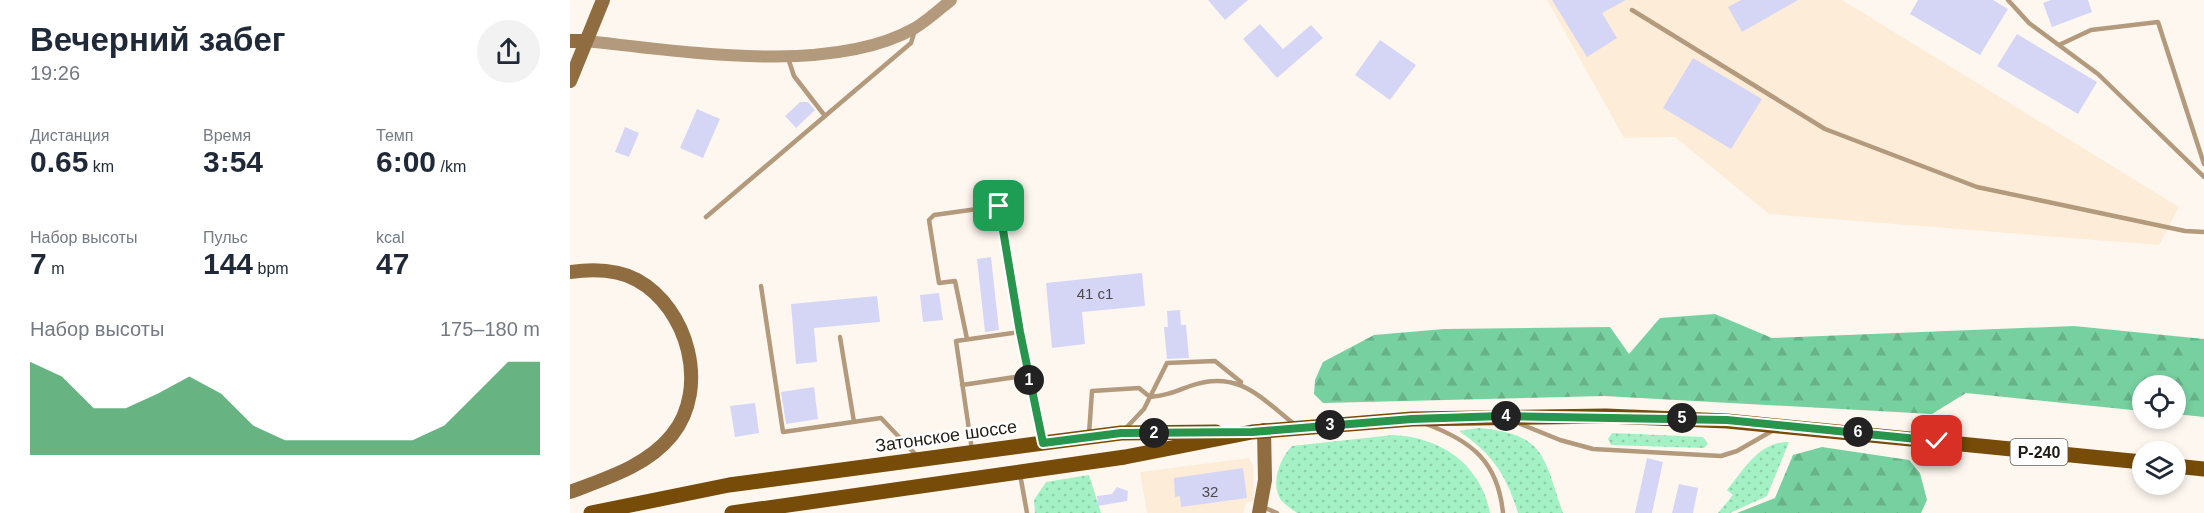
<!DOCTYPE html>
<html lang="ru">
<head>
<meta charset="utf-8">
<style>
  body { margin:0; font-family:Helvetica,sans-serif; background:#f2f2f3; color:#1f2937; height:100vh; display:flex; flex-direction:column; font-size:22px; white-space:nowrap }
  * { box-sizing:border-box; margin:0 }
  p { font-size:20px; color:#747a83 }
  .icon { flex:none; width:33px; height:33px; fill:none; stroke:currentColor; stroke-width:2; stroke-linecap:round; stroke-linejoin:round }
  .map { position:relative; flex:1; overflow:hidden }
  .details { display:flex; flex-direction:column; background:#fff; width:570px }
  .details>* { flex:none }
  .fabs { position:absolute; left:1562px; top:375px; display:grid; gap:12px }
  .fabs a { display:grid; place-items:center; width:54px; height:54px; border-radius:50%; background:#fff; box-shadow:0 3px 9px #0003; font-size:30px }
  .pin { position:absolute; display:grid; place-items:center; width:51px; height:51px; color:#fff; margin:-26px; border-radius:12px; box-shadow:0 3px 9px #0006 }
  .km { position:absolute; width:30px; height:30px; margin:-15px; border-radius:50%; background:#222; color:#fff; font-size:16px; line-height:30px; text-align:center }
  .round { display:grid; place-items:center; flex:none; width:63px; height:63px; border-radius:32px; background:#f2f2f3 }
  .overview { display:flex; align-items:center; justify-content:space-between; height:102px; padding:0 30px }
  h1 { font-size:33px; font-weight:700; line-height:45px }
  .figures { display:grid; grid-template-columns:repeat(3,1fr); gap:9px; height:102px; padding:6px 30px }
  .figures div { display:grid; align-content:center }
  .figures b { font-size:30px; font-weight:700 }
  .figures small { font-size:16px; font-weight:400 }
  .figures p { font-size:16px }
  .chart { height:168px; padding:12px 30px }
  .chart p { display:flex; justify-content:space-between }
  .chart svg { width:100%; height:108px; margin-top:6px; fill:#28944c; opacity:.7 }
  main { display:flex; flex:1; min-height:0 }
  .map>svg:first-child { display:block }
  .built { fill:#fdedd8 }
  .grass { fill:url(#grass-dots) }
  .forest { fill:url(#forest-firs) }
  .building { fill:#d5d6f6 }
  .lines { fill:none; stroke-linecap:round; stroke-linejoin:round }
  .service { stroke:#b39a7d; stroke-width:4.5 }
  .tertiary { stroke:#b39a7d; stroke-width:12 }
  .secondary { stroke:#906c41; stroke-width:14 }
  .primary { stroke:#774b08; stroke-width:15 }
  .route-casing { stroke:#fff; stroke-width:12 }
  .route { stroke:#28944c; stroke-width:8 }
  .labels { text-anchor:middle; stroke-width:5; stroke-linejoin:round; paint-order:stroke }
  .number-label { font-size:15px; fill:#4d4a4c }
  .shield { fill:#fff; stroke:#635f5a; stroke-width:1.5 }
  .shield-label { font-size:16px; font-weight:bold; fill:#201b14 }
  .street-label { font-size:18px; fill:#201b14; stroke:#fff }
</style>
</head>
<body>
<main>
<section class="details">
<div class="overview"><div><h1>Вечерний забег</h1><p>19:26</p></div><a class="round"><svg class="icon" aria-label="share" viewBox="0 0 24 24"><path d="M12 15V3M7 8l5-5 5 5M5 13v7h14v-7"/></svg></a></div>
<div class="figures">
<div><p>Дистанция</p><b>0.65<small> km</small></b></div>
<div><p>Время</p><b>3:54</b></div>
<div><p>Темп</p><b>6:00<small> /km</small></b></div>
</div>
<div class="figures">
<div><p>Набор высоты</p><b>7<small> m</small></b></div>
<div><p>Пульс</p><b>144<small> bpm</small></b></div>
<div><p>kcal</p><b>47</b></div>
</div>
<div class="chart"><p><span>Набор высоты</span>175–180 m</p>
<svg viewBox="0 0 160 44" preserveAspectRatio="none"><path d="M0 44V6L10 12L20 25L30 25L40 19L50 12L60 19L70 32L80 38L90 38L100 38L110 38L120 38L130 32L140 19L150 6L160 6V44z"/></svg>
</div>
</section>
<div class="map">
<svg width="1634" height="513" viewBox="0 0 1634 513">
  <defs>
    <pattern id="grass-dots" width="8" height="8" patternUnits="userSpaceOnUse" patternTransform="scale(1.5)"><rect width="8" height="8" fill="#a3f1c5"/><path d="M2 2h.1M6 6h.1" fill="none" stroke="#8ccea8" stroke-width="1.8" stroke-linecap="round"/></pattern>
    <pattern id="forest-firs" width="22" height="20" patternUnits="userSpaceOnUse" patternTransform="scale(1.5)"><rect width="22" height="20" fill="#77d0a0"/><path d="M5 1l3.5 6h-7zM16 11l3.5 6h-7z" fill="#67b289"/></pattern>
  </defs>
  <rect width="100%" height="100%" fill="#fef7f0"/>
  <path class="built" d="M977,0H1272L1609,207L1589,245L1199,214L1105,137L1054,138Z
    M679,458L683,466L684,501L676,503L673,513H577L570,472Z"/>
  <path class="grass" d="M908,428C976,434 973,456 993,513H948C936,474 922,454 889,431Z
    M1042,433L1133,437L1138,444L1134,448L1041,445L1038,439Z
    M823,435C870,437 911,464 920,513H727C722,509 715,505 711,500C700,484 710,458 722,446Z
    M1219,442L1197,496L1160,513H1148L1163,495L1157,490C1175,468 1189,442 1219,442Z
    M519,475L531,513H465L464,500L476,482Z"/>
  <path class="forest" d="M1145,314L1202,338L1504,326L1634,339V417L1605,414V386H1572V411L1396,393L1362,414L1034,396L753,403L744,394L745,380L753,362L804,335L874,329L1040,327L1059,354L1090,318Z
    M1252,447L1339,460L1350,473L1357,500L1351,513H1167L1205,498L1223,455Z"/>
  <path class="building" d="M638,0H678L655,20Z
    M982,0H1056L1032,13L1047,38L1017,57Z
    M1171,0H1228L1172,32L1158,7Z
    M1348,0H1423L1438,9L1410,55L1340,14Z
    M1481,0H1518L1522,12L1482,27L1473,3Z
    M690,24L713,49L741,25L753,38L707,78L673,39Z
    M1447,34L1527,82L1508,114L1427,66Z
    M810,40L846,65L820,100L785,75Z
    M1123,58L1192,99L1161,149L1093,108Z
    M230,102H238L245,110L226,128L215,116Z
    M127,109L150,119L133,158L110,148Z
    M55,127L69,133L59,157L45,152Z
    M421,257L429,330L415,332L407,259Z
    M572,273L575,306L512,312L515,344L482,348L476,283Z
    M369,293L373,320L353,322L350,295Z
    M307,296L310,322L244,328L247,362L226,364L221,304Z
    M610,310L611,325H616L619,358L597,359L594,327H598L597,311Z
    M244,387L248,419L216,424L211,392Z
    M185,403L189,433L165,437L160,406Z
    M1077,458L1093,462L1082,513H1065Z
    M673,468L677,498L611,507L610,496L605,497L604,478Z
    M1109,484L1128,488L1123,513H1102Z
    M547,487L558,491L557,501L528,506L527,496L542,494Z"/>
  <g class="lines">
    <path class="service" d="M1438,0L1459,23L1528,74L1634,177
      M1062,10L1255,129L1407,187L1615,231L1634,232
      M1489,45L1521,30L1588,22L1634,164
      M218,58L224,76L255,116
      M136,217L341,43L345,30
      M191,286L213,432L311,418L348,457
      M270,337L284,422
      M397,339L385,281L369,283L359,220L364,215L429,206L450,332L472,440
      M392,385L459,375
      M948,423L990,440L1023,449L1151,456L1167,451L1202,431
      M856,424C902,441 928,462 933,513
      M556,428L574,409L597,363L645,361L671,382
      M519,434L522,391L569,388L580,397C598,395 604,392 620,386C668,369 690,397 724,424
      M402,450L386,341L450,332
      M450,474L457,513
      M693,507L707,513"/>
    <path class="tertiary" d="M16,41C110,51 261,76 345,28C358,20 370,9 381,0"/>
    <path class="secondary" d="M0,41H16
      M0,81L33,0
      M0,272C22,269 47,269 67,280C118,308 140,388 102,435C77,466 37,478 0,492
      M689,513L695,480L694,430"/>
    <path class="primary" d="M1605,466L1634,469
      M21,513L159,485L473,443L551,433L646,432
      M162,513L555,457L682,432L842,419L1036,416L1157,421L1572,462"/>
  </g>
  <g class="lines">
    <defs>
      <path id="route" d="M429,206L450,332L473,443L551,433L682,432L842,419L932,416L1157,420L1367,441"/>
    </defs>
    <use href="#route" class="route-casing"/>
    <use href="#route" class="route"/>
  </g>
  <g class="labels">
    <g class="number-label">
      <text x="525" y="299">41 с1</text>
      <text x="640" y="497">32</text>
    </g>
    <rect class="shield" x="1440.5" y="439" width="57" height="26" rx="4.5"/>
    <g class="shield-label">
      <text x="1469" y="458">Р-240</text>
    </g>
    <g class="street-label">
      <text transform="translate(376 436) rotate(-8)" y="6">Затонское шоссе</text>
    </g>
  </g>
</svg>
<div class="fabs">
<a><svg class="icon" aria-label="locate" viewBox="0 0 24 24"><circle cx="12" cy="12" r="6"/><path d="M12 2v4M12 18v4M2 12h4M18 12h4"/></svg></a>
<a><svg class="icon" aria-label="layers" viewBox="0 0 24 24"><path d="M12 4l9 5-9 5-9-5zM3 14l9 5 9-5"/></svg></a>
</div>
<div class="pin" style="left:429px;top:206px;background:#1e9e55"><svg class="icon" aria-label="arrive" viewBox="0 0 24 24"><path d="M6 21V4h12l-3 4 3 4H6"/></svg></div>
<div class="pin" style="left:1367px;top:441px;background:#d93025"><svg class="icon" aria-label="check" viewBox="0 0 24 24"><path d="M5 12l5 5 9-10"/></svg></div>
<b class="km" style="left:459px;top:380px">1</b>
<b class="km" style="left:584px;top:433px">2</b>
<b class="km" style="left:760px;top:425px">3</b>
<b class="km" style="left:936px;top:416px">4</b>
<b class="km" style="left:1112px;top:418px">5</b>
<b class="km" style="left:1288px;top:432px">6</b>
</div>
</main>
</body>
</html>
